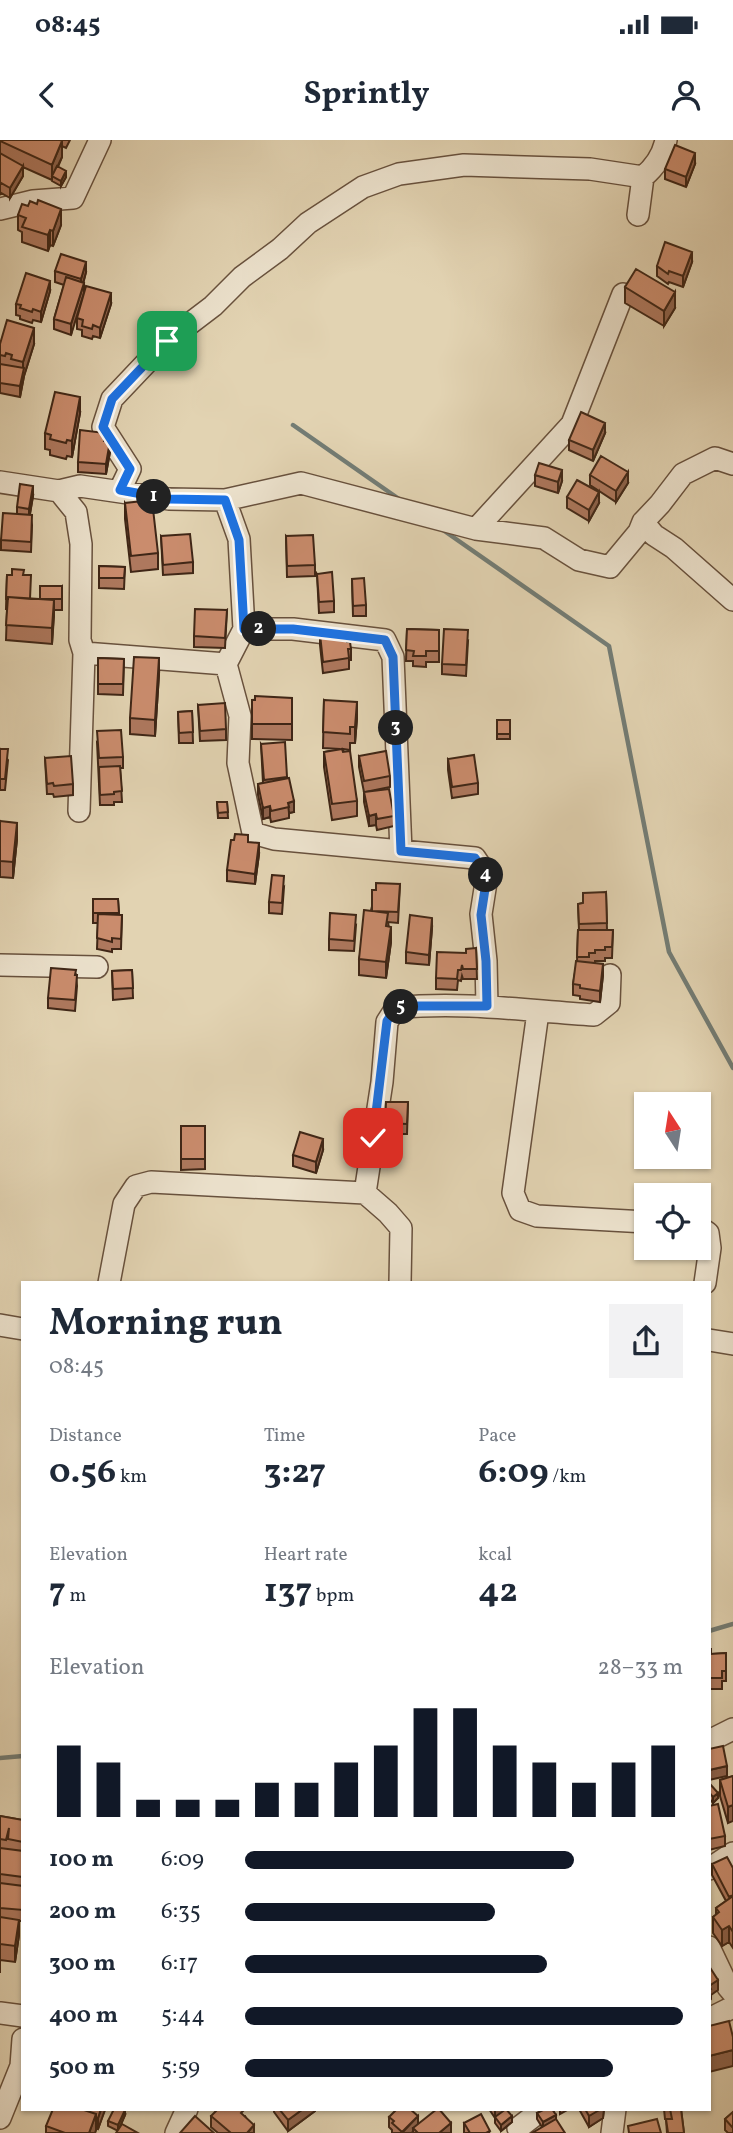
<!DOCTYPE html>
<html lang="en">
<head>
<meta charset="utf-8">
<style>
  body { margin:0; font-family:Vollkorn,serif; background:#f2f2f3; color:#1f2937; height:100vh; display:flex; flex-direction:column; font-size:26px; white-space:nowrap }
  * { box-sizing:border-box; margin:0 }
  p { font-size:23px; color:#747a83 }
  .icon { flex:none; width:38px; height:38px; fill:none; stroke:currentColor; stroke-width:2; stroke-linecap:round; stroke-linejoin:round }
  .map { position:relative; flex:1; overflow:hidden }
  .sheet { position:absolute; left:21px; top:1141px; width:690px; height:830px; display:flex; flex-direction:column; background:#fff; border-radius:0px; box-shadow:0 2px 5px #0004 }
  .sheet>* { flex:none }
  .needle { width:46px; rotate:348deg }
  .fabs { position:absolute; left:634px; top:952px; display:grid; gap:14px }
  .fabs a { display:grid; place-items:center; width:77px; height:77px; border-radius:0px; background:#fff; box-shadow:0 2px 5px #0004; font-size:35px }
  .pin { position:absolute; display:grid; place-items:center; width:60px; height:60px; color:#fff; margin:-30px; border-radius:14px; box-shadow:0 4px 10px #0006 }
  .km { position:absolute; width:35px; height:35px; margin:-18px; border-radius:50%; background:#222; color:#fff; font-size:19px; line-height:35px; text-align:center }
  .round { display:grid; place-items:center; flex:none; width:74px; height:74px; border-radius:0px; background:#f2f2f3 }
  .headline { display:flex; align-items:center; justify-content:space-between; height:119px; padding:0 28px }
  h1 { font-size:38px; font-weight:700; line-height:52px }
  .stats { display:grid; grid-template-columns:repeat(3,1fr); gap:10px; height:119px; padding:7px 28px }
  .stats div { display:grid; align-content:center }
  .stats b { font-size:35px; font-weight:700 }
  .stats small { font-size:19px; font-weight:400 }
  .stats p { font-size:19px }
  .chart { height:196px; padding:14px 28px }
  .chart p { display:flex; justify-content:space-between }
  .chart svg { width:100%; height:126px; margin-top:7px; stroke:#111827; stroke-width:6 }
  ul { padding:0 28px; list-style:none; font-size:23px }
  li { display:grid; grid-template-columns:112px 84px 1fr; align-items:center; height:52px }
  li i { height:18px; border-radius:9px; background:#111827 }
  .status { display:flex; justify-content:space-between; align-items:center; height:49px; padding:0 35px; background:#fff; direction:ltr }
  .status svg { height:19px; fill:currentColor }
  header { display:flex; justify-content:space-between; align-items:center; height:91px; padding:0 28px; background:#fff; font-size:32px; font-weight:700 }
  .map>svg:first-child { display:block }
  .lines { fill:none; stroke-linecap:round; stroke-linejoin:round }
  .stream { stroke:#737c74; stroke-width:4.5 }
  .minor-casing { stroke:#68513d; stroke-width:24 }
  .minor { stroke:#ece2cd; stroke-width:21 }
  .wall { fill:#ae785e; stroke:#3f2616; stroke-width:2 }
  .shaded-wall { fill:#8d624c; stroke:#3f2616; stroke-width:2 }
  .building { fill:#ca8c6d; stroke:#3f2616; stroke-width:2 }
  .route-casing { stroke:#fff; stroke-width:14 }
  .route { stroke:#1a73e8; stroke-width:9 }
</style>
</head>
<body>
<div class="status"><b>08:45</b><svg viewBox="0 0 49 12"><path d="M0 12V9h3v3zM5 12V6h3v6zM10 12V3h3v9zM15 12V0h3v12zM26 1h20v11H26zM47 4h2v5h-2z"/></svg></div>
<header><svg class="icon" aria-label="back" viewBox="0 0 24 24"><path d="M15 5l-7 7 7 7"/></svg>Sprintly<svg class="icon" aria-label="person" viewBox="0 0 24 24"><circle cx="12" cy="8" r="4"/><path d="M4 21q1-7 8-7t8 7"/></svg></header>
<div class="map">
<svg width="733" height="1993" viewBox="0 0 733 1993">
  <rect width="100%" height="100%" fill="#e2d3b2"/>
  <filter id="stains"><feTurbulence type="fractalNoise" baseFrequency=".00286" numOctaves="4"/><feColorMatrix values="0 0 0 0 .2 0 0 0 0 .09 0 0 0 0 .02 0 0 0 .5 -.17"/></filter>
  <radialGradient id="worn" r=".72"><stop offset=".6" stop-color="#630" stop-opacity="0"/><stop offset="1" stop-color="#630" stop-opacity=".3"/></radialGradient>
  <g class="lines">
    <path class="stream" d="M293,285L399,359
      M443,390L609,506L669,812L733,928
      M709,1491L733,1484
      M0,1618L23,1616"/>
    <defs>
      <path id="minor" d="M643,37C655,27 663,15 666,0
        M0,69L33,61L73,58L100,0
        M0,342L59,351L80,346L169,359L225,360L301,343L476,389L544,398L579,420L610,427L639,392L643,382L654,395L674,408L733,460
        M120,350L130,329L103,287L112,259L167,201L213,166L242,137L280,109L308,83L363,47L399,34L464,25L590,29L643,37L638,75
        M59,351L76,372L81,404L80,500L84,513L226,524
        M225,360L239,399L244,489L226,524L240,576L238,623L253,693L274,699L475,718L487,736L481,774L486,821L487,866
        M643,382L660,364L683,334L715,318L733,324
        M476,389L572,284L623,154
        M244,489H293L385,500L393,517L401,711
        M79,671L84,513
        M0,825L97,827
        M538,872L513,1053L520,1070L537,1076L646,1082
        M698,1086L708,1093L710,1108L705,1143
        M109,1143L124,1064L136,1046L151,1042L365,1053
        M400,1143L401,1088L388,1073L365,1053L382,942L387,882L396,868C462,861 528,871 594,875L609,863L610,835
        M0,1185L23,1189
        M709,1200L733,1204
        M709,1601L733,1589
        M709,1729L733,1713
        M709,1807L728,1847L733,1853
        M0,1873L23,1876
        M709,1879L733,1867
        M0,1978L21,1926L23,1899
        M518,1988L543,1969
        M176,1993L187,1969
        M612,1993L615,1969"/>
    </defs>
    <use href="#minor" class="minor-casing"/>
    <use href="#minor" class="minor"/>
  </g>
  <path class="wall" d="M0,0H70L66,8L62,6V17L58,27L66,37L61,46L52,41V40L23,27V36L10,58L1,53L0,55Z
    M695,24L686,47L665,39V29Z
    M37,64L61,85L53,106L50,105L48,111L22,102V92L18,90V75L28,66Z
    M692,122L683,147L669,142L668,144L657,136V126Z
    M55,131L86,132L71,195L54,189V179L64,145L55,142Z
    M625,147L675,168L664,186L625,163Z
    M50,151L41,182L33,180L32,183L20,179V176L16,175V164Z
    M111,164L100,198L93,196L92,199L82,196V190L77,189V178Z
    M0,204H34L24,236L20,257L0,253Z
    M80,273L72,317L67,316L66,319L50,315V310L45,309V293Z
    M605,293L593,321L569,310V300Z
    M105,301L110,312L106,334L78,332V322Z
    M535,335L562,341L558,353L535,346Z
    M590,335L628,343L616,362L590,345Z
    M33,356L30,374L32,385L31,412L1,410V400L17,374V367Z
    M567,357L599,363L589,381L567,368Z
    M125,363L158,413V429L131,432L125,379Z
    M161,396L193,422V433L163,435Z
    M286,396L315,425V436L287,437Z
    M99,426L125,427L124,449L99,448Z
    M317,434L334,461V472L319,473Z
    M7,435H24L30,459H40L62,446V470H54L52,504L6,500L7,469H6Z
    M352,439L366,465V476H353Z
    M227,470L225,508L194,507V496Z
    M407,489L439,490V522H426V527L413,526V521H406Z
    M320,494L347,502L351,509V520H349V529L323,533L320,505Z
    M468,501L466,536L442,534V524Z
    M98,518L124,519L123,555L98,554Z
    M159,534L155,596L130,594V578Z
    M292,558V600L252,599V560Z
    M324,560L357,578L355,603H350V610L343,609L357,661V676L332,680L324,627V612L340,609L323,608Z
    M198,565L226,589V600L200,601Z
    M192,571L193,603H179L178,572Z
    M497,580H510V599H497Z
    M97,602L123,617V628H120L122,662H114V665H100Z
    M261,604L287,638L294,672L289,673V678L271,682L270,677L263,679L258,655V644L263,643Z
    M0,609L8,620L5,650H0Z
    M359,616L390,636V647L365,652L394,676V686L377,690L376,685L369,686L364,662V652L359,627Z
    M45,618L73,644V655L54,657L53,654H47Z
    M448,619L478,643V654L452,658L448,630Z
    M217,662H227L228,678H218Z
    M0,681L17,699L13,738L0,737Z
    M259,714L255,744L227,741V730Z
    M400,744L398,783L388,782L391,802L386,838L359,835V819L376,750Z
    M284,747L282,774L269,773V762Z
    M606,752L607,790H613L612,818H605V821H595V823L603,835L600,862L580,859V856L573,855V844L577,821L578,790H579L578,764L583,763Z
    M93,759H118L119,775H122L121,809H112V812L97,809L98,783H93Z
    M356,785L354,811L329,810V799Z
    M432,788L429,825L406,823V812Z
    M476,808L477,839H463L462,836L461,841L458,840L457,850L436,849V838L466,813Z
    M132,830L133,858L113,860L112,831Z
    M76,835L77,846L75,871L48,868V858Z
    M386,962H408L407,994H385Z
    M181,986H205V1029L181,1030Z
    M323,1010L316,1033L293,1026V1015Z
    M709,1509L711,1514L726,1513V1541H722V1549H709Z
    M733,1636L728,1683L720,1656V1640Z
    M709,1645L718,1658L713,1663L709,1658Z
    M709,1666L725,1696V1706L709,1710Z
    M0,1676L23,1680V1781H19V1795L15,1822L0,1820V1833Z
    M712,1724L733,1728V1808L729,1802L722,1806L713,1793V1777L716,1775V1768L726,1761L712,1735Z
    M105,1969L98,1989L96,1988L95,1993H46V1986Z
    M274,1969H315V1971L288,1991L274,1972Z
    M489,1969H509L507,1970L512,1982L501,1991L495,1983V1978Z
    M552,1969L542,1987L537,1979V1973Z
    M579,1969H604L603,1978L589,1987Z
    M664,1969H681L684,1993H667L666,1979H670H665Z
    M733,1972V1993H728L725,1990V1979Z
    M125,1975L118,1991L108,1986V1981Z
    M211,1976H245L254,1993H218L211,1987Z
    M389,1977L418,1984L451,1993H413V1991L412,1993H392V1990L389,1987Z
    M464,1983L490,1993H464Z"/>
  <path class="shaded-wall" d="M62,1V17L53,36H52V40V25Z
    M695,13V24L686,47V37Z
    M23,26V36L10,58V48Z
    M66,31V37L61,46V41Z
    M61,69V85L53,106V91Z
    M50,90V105L48,111V95Z
    M692,112V122L683,147V136Z
    M86,122V132L81,150V139Z
    M50,141V151L41,182V172Z
    M84,143V153L71,195V184Z
    M675,152V168L664,186V171Z
    M111,153V164L100,198V188Z
    M34,188V204L24,236L20,257V246L23,230V222Z
    M80,257V273L72,317V301Z
    M605,283V293L593,321V310Z
    M110,301V312L106,334V324Z
    M562,330V341L558,353V342Z
    M628,332V343L616,362V351Z
    M33,346V356L29,379V369Z
    M599,352V363L589,381V370Z
    M54,460V476L52,504V488Z
    M159,518V534L155,596V580Z
    M357,562V578L355,603V587Z
    M294,661V672L289,673L288,663Z
    M270,666V677L263,679V668Z
    M376,674V685L369,686V676Z
    M17,683V699L13,738V722Z
    M259,703V714L255,744V734Z
    M432,778V788L429,825V815Z
    M391,787V802L386,838V822Z
    M603,824V835L600,862V851Z
    M323,999V1010L316,1033V1022Z
    M727,1626V1636L709,1640V1630Z
    M718,1653V1658L713,1663V1657Z
    M733,1665V1681L728,1683V1667Z
    M19,1780V1795L15,1822V1806Z
    M729,1786V1802L722,1806V1790Z
    M718,1840V1850L711,1855V1859L709,1861V1846Z
    M733,1910V1926L709,1932V1916Z
    M101,1969H105V1970L98,1989V1978Z
    M303,1969H315V1971L288,1991V1980Z
    M495,1969H509L495,1978Z
    M560,1969H569L560,1974Z
    M599,1969H604L603,1978L589,1987V1976Z
    M125,1970V1975L118,1991V1985Z
    M96,1974V1990L95,1993H89Z
    M556,1975V1980L543,1987V1982Z
    M418,1976V1987L413,1988V1991L412,1993H402Z
    M512,1976V1982L501,1991V1985Z
    M451,1983V1993H439Z
    M254,1985V1993H247Z"/>
  <path class="building" d="M0,0H60L62,1L52,25L0,1Z
    M675,5L695,13L686,37L665,29Z
    M0,13L23,26L10,48L1,43L0,45Z
    M57,26L66,31L61,41L52,36Z
    M38,60L61,69L53,91L50,90L48,95L22,87L26,78L18,75L22,64L28,66L30,61L37,64Z
    M665,102L692,112L683,136L669,131L668,134L657,126Z
    M61,114L86,122L81,139L55,131Z
    M636,129L675,152L664,171L625,147Z
    M26,133L50,141L41,172L33,169L32,172L20,168L21,165L16,164Z
    M66,137L84,143L71,184L54,179Z
    M86,146L111,153L100,188L93,185L92,189L82,186L83,180L77,178Z
    M7,180L34,188L23,222L11,219L12,215L6,213L5,216L0,215V204Z
    M0,224L24,228L20,246L0,243Z
    M55,252L80,257L72,301L67,300L66,303L50,299L51,295L45,293Z
    M581,272L605,283L593,310L569,300Z
    M80,290L105,293L104,301H110L106,324L78,322Z
    M601,316L628,332L616,351L590,335Z
    M539,323L562,330L558,342L535,335Z
    M577,340L599,352L589,370L567,357Z
    M20,344L33,346L29,369L17,367Z
    M152,360L158,413L131,416L125,363Z
    M3,373L32,375L31,402L1,400Z
    M190,394L193,422L163,425L161,396Z
    M313,395L315,425L287,426L286,396Z
    M99,426L125,427L124,438H99Z
    M12,429L24,430L23,435H31L30,459L8,457V459H6L7,435H12Z
    M332,432L334,461L319,462L317,434Z
    M364,438L366,465L353,466L352,439Z
    M40,446H62V459H40Z
    M8,457L54,460L52,488L6,485Z
    M195,469L227,470L225,498L194,496Z
    M407,489L439,490V511H426V516H413L414,511L406,510Z
    M444,489L468,490L466,525L442,524Z
    M345,491L347,502H350L351,509H348L349,518L323,522L320,494Z
    M134,517L159,518L155,580L130,578Z
    M98,518L124,519L123,544H98Z
    M255,556L292,558V584H252V560H255Z
    M324,560L357,562L355,587H350V594L323,592Z
    M225,563L226,589L200,591L198,565Z
    M192,571L193,592L179,593L178,572Z
    M497,580H510V594H497Z
    M121,590L123,617L99,618L97,591Z
    M285,602L287,637L264,640L261,604Z
    M0,609H8L5,639H0Z
    M342,609L343,612L350,611L357,661L332,664L324,612Z
    M386,611L390,636L364,641L359,616Z
    M474,615L478,643L452,647L448,619Z
    M71,616L73,644L54,646L53,643L47,644L45,618Z
    M120,626L122,651L114,652V654L100,655L99,627Z
    M289,638L294,661L288,663L289,667L271,671L270,666L263,668L258,644Z
    M389,649L394,676L377,679L376,674L369,676L364,652Z
    M217,662H227L228,672L218,673Z
    M0,681L17,683L13,722L0,721Z
    M235,694L248,695V702L259,703L255,734L227,730L231,700H234Z
    M272,735L284,736L282,763L269,762Z
    M376,743L400,744L398,772L372,771V750H376Z
    M606,752L607,783L579,784L578,764L583,763V753Z
    M93,759H118L119,773H93Z
    M364,770L388,773L386,786L391,787L386,822L359,819Z
    M330,773L356,775L354,801L329,799Z
    M98,774L122,775L121,799L112,798V802L97,798Z
    M410,775L432,778L429,815L406,812Z
    M578,790H613L612,807H605V810H595V813H589V817H577Z
    M476,808L477,829H463L462,825L461,830H458L457,839L436,838L437,812L466,813V809Z
    M576,821L603,824L600,851L580,848V845L573,844Z
    M51,828L76,830L75,835H77L75,860L48,858Z
    M132,830L133,848L113,849L112,831Z
    M386,962H408L407,984L385,983Z
    M181,986H205V1019H181Z
    M300,992L323,999L316,1022L293,1015Z
    M709,1509H711V1514L726,1513V1531H722V1538H709Z
    M723,1606L727,1626L709,1630V1609Z
    M733,1636V1665L728,1667L720,1640Z
    M710,1644L718,1653L713,1657L709,1652V1645Z
    M718,1664L725,1696L709,1699V1666Z
    M0,1676L23,1680V1702L8,1699L9,1688L6,1700L0,1699Z
    M0,1708L23,1711V1737L0,1734Z
    M727,1717L733,1728V1755L729,1757L712,1724Z
    M0,1743L23,1746V1770L0,1768Z
    M733,1756V1792L729,1786L722,1790L713,1777L719,1772L716,1768Z
    M0,1777L19,1780L15,1806L0,1804Z
    M709,1826L718,1840L709,1846L711,1849L709,1850Z
    M729,1881L733,1897V1910L709,1916V1886Z
    M53,1969H81L96,1974L89,1993H65L46,1986Z
    M81,1969H101L98,1978L96,1977V1974Z
    M114,1969L125,1970L118,1985L108,1981Z
    M218,1969H245L241,1973L254,1985L247,1993H231L211,1976Z
    M279,1969H303L288,1980Z
    M397,1969H410L418,1976L402,1992L392,1983L394,1981L389,1977Z
    M437,1969H439L451,1983L439,1993H418L413,1988Z
    M506,1969L512,1976L501,1985L495,1977Z
    M545,1969H552L556,1975L543,1982L537,1973Z
    M585,1969H601L589,1976Z
    M670,1969H681L684,1993H668L666,1979H672Z
    M733,1972V1988L725,1979Z
    M481,1974L490,1991L486,1993H470L464,1983Z
    M195,1976L214,1993H180Z
    M556,1979L565,1993H532Z
    M657,1979L661,1993H629L628,1986Z
    M122,1984L138,1993H116Z"/>
  <g class="lines">
    <defs>
      <path id="route" d="M167,201L112,259L103,287L130,329L120,350L169,359L225,360L239,400L244,489H293L385,500L393,517L401,711L475,718L487,736L481,775L486,821L487,866H419L396,868L387,881L373,998"/>
    </defs>
    <use href="#route" class="route-casing"/>
    <use href="#route" class="route"/>
  </g>
  <rect width="100%" height="100%" filter="url(#stains)"/>
  <rect width="100%" height="100%" fill="url(#worn)"/>
</svg>
<div class="fabs">
<a><svg class="needle" viewBox="-14 -14 28 28"><path d="M0-13l5 13h-10z" fill="#e53935"/><path d="M0 13l5-13h-10z" fill="#747a83"/></svg></a>
<a><svg class="icon" aria-label="locate" viewBox="0 0 24 24"><circle cx="12" cy="12" r="6"/><path d="M12 2v4M12 18v4M2 12h4M18 12h4"/></svg></a>
</div>
<div class="pin" style="left:167px;top:201px;background:#1e9e55"><svg class="icon" aria-label="arrive" viewBox="0 0 24 24"><path d="M6 21V4h12l-3 4 3 4H6"/></svg></div>
<div class="pin" style="left:373px;top:998px;background:#d93025"><svg class="icon" aria-label="check" viewBox="0 0 24 24"><path d="M5 12l5 5 9-10"/></svg></div>
<b class="km" style="left:154px;top:357px">1</b>
<b class="km" style="left:259px;top:489px">2</b>
<b class="km" style="left:396px;top:588px">3</b>
<b class="km" style="left:486px;top:735px">4</b>
<b class="km" style="left:401px;top:867px">5</b>
<section class="sheet">
<div class="headline"><div><h1>Morning run</h1><p>08:45</p></div><a class="round"><svg class="icon" aria-label="share" viewBox="0 0 24 24"><path d="M12 15V3M7 8l5-5 5 5M5 13v7h14v-7"/></svg></a></div>
<div class="stats">
<div><p>Distance</p><b>0.56<small> km</small></b></div>
<div><p>Time</p><b>3:27</b></div>
<div><p>Pace</p><b>6:09<small> /km</small></b></div>
</div>
<div class="stats">
<div><p>Elevation</p><b>7<small> m</small></b></div>
<div><p>Heart rate</p><b>137<small> bpm</small></b></div>
<div><p>kcal</p><b>42</b></div>
</div>
<div class="chart"><p><span>Elevation</span>28–33 m</p>
<svg viewBox="0 0 160 44" preserveAspectRatio="none"><path d="M5 44V19M15 44V25M25 44V38M35 44V38M45 44V38M55 44V32M65 44V32M75 44V25M85 44V19M95 44V6M105 44V6M115 44V19M125 44V25M135 44V32M145 44V25M155 44V19"/></svg>
</div>
<ul>
<li><b>100 m</b>6:09<i style="width:75%"></i></li>
<li><b>200 m</b>6:35<i style="width:57%"></i></li>
<li><b>300 m</b>6:17<i style="width:69%"></i></li>
<li><b>400 m</b>5:44<i style="width:100%"></i></li>
<li><b>500 m</b>5:59<i style="width:84%"></i></li>
</ul>
</section>
</div>
</body>
</html>
